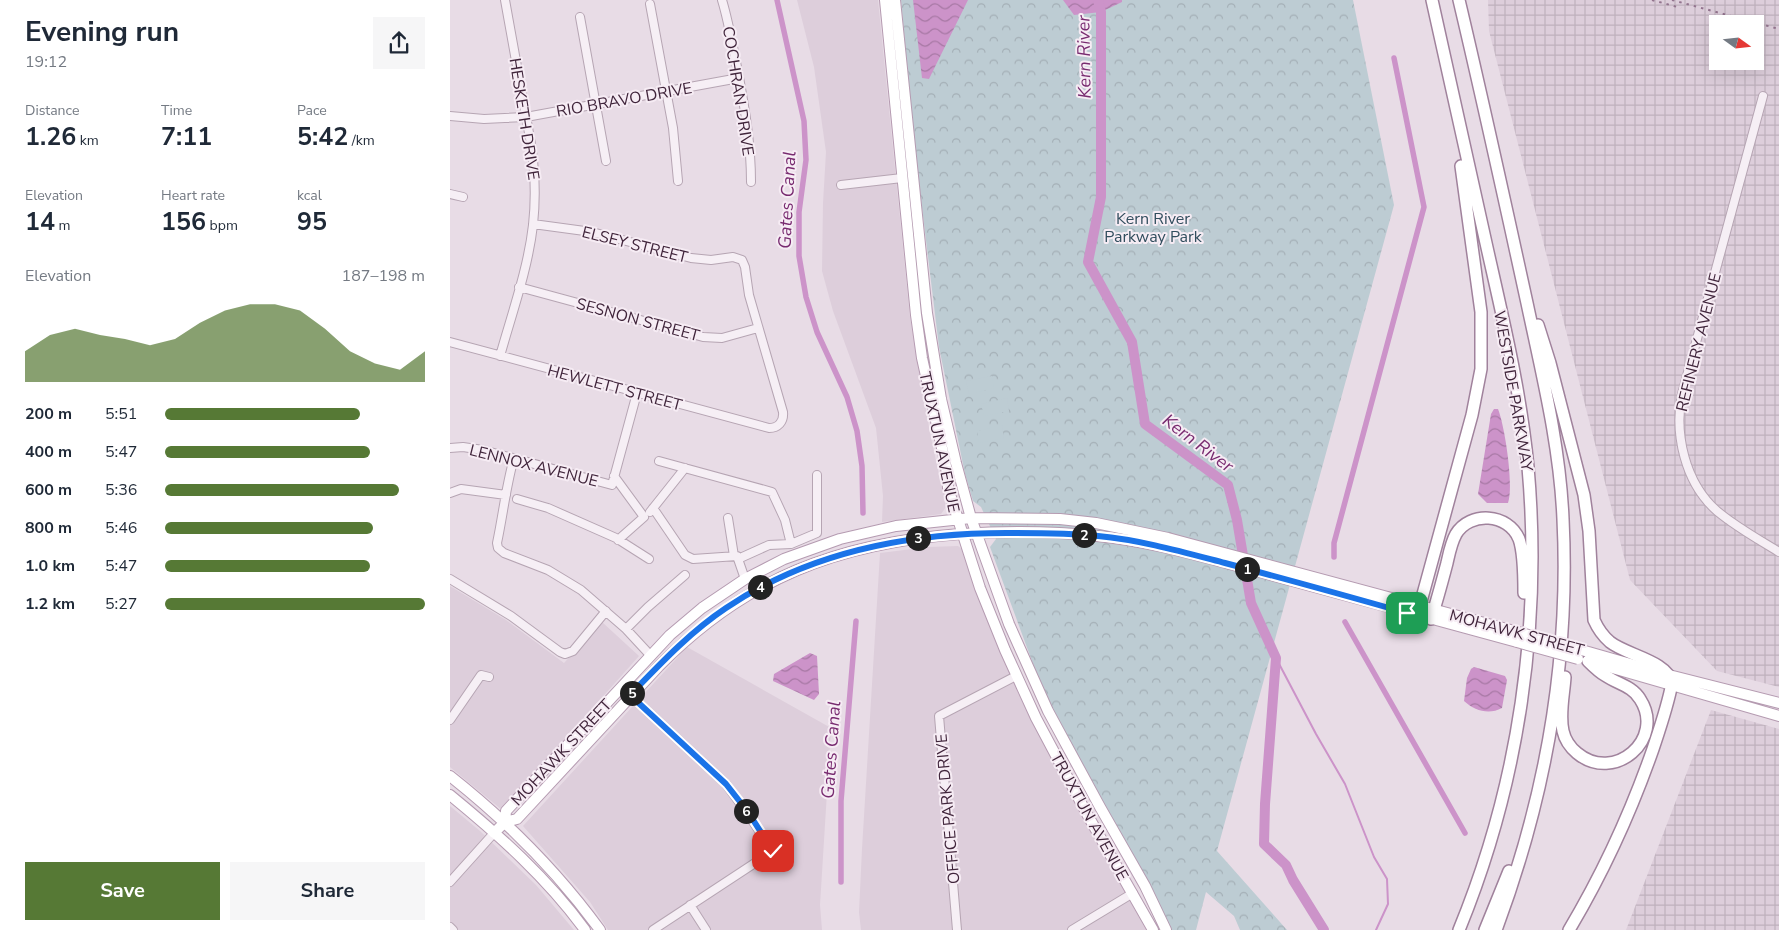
<!DOCTYPE html>
<html lang="en">
<head>
<meta charset="utf-8">
<style>
  body { margin:0; font-family:"Nunito Sans",sans-serif; background:#f6f6f7; color:#1f2937; height:100vh; display:flex; flex-direction:column; font-size:19px; white-space:nowrap }
  * { box-sizing:border-box; margin:0 }
  p { font-size:16px; color:#747a83 }
  .icon { flex:none; width:28px; height:28px; fill:none; stroke:currentColor; stroke-width:2; stroke-linecap:round; stroke-linejoin:round }
  .map { position:relative; flex:1; overflow:hidden }
  .side { display:flex; flex-direction:column; background:#fff; width:450px }
  .side>* { flex:none }
  .needle { width:32px; rotate:105deg }
  .fabs { position:absolute; left:1259px; top:15px; display:grid; gap:10px }
  .fabs a { display:grid; place-items:center; width:55px; height:55px; border-radius:0px; background:#fff; box-shadow:0 5px 20px #0002; font-size:25px }
  .pin { position:absolute; display:grid; place-items:center; width:42px; height:42px; color:#fff; margin:-21px; border-radius:10px; box-shadow:0 2px 8px #0006 }
  .km { position:absolute; width:25px; height:25px; margin:-12px; border-radius:50%; background:#222; color:#fff; font-size:14px; line-height:25px; text-align:center }
  .round { display:grid; place-items:center; flex:none; width:52px; height:52px; border-radius:0px; background:#f6f6f7 }
  .overview { display:flex; align-items:center; justify-content:space-between; height:85px; padding:0 25px }
  h1 { font-size:28px; font-weight:700; line-height:38px }
  .figures { display:grid; grid-template-columns:repeat(3,1fr); gap:8px; height:85px; padding:5px 25px }
  .figures div { display:grid; align-content:center }
  .figures b { font-size:25px; font-weight:700 }
  .figures small { font-size:14px; font-weight:400 }
  .figures p { font-size:14px }
  .chart { height:140px; padding:10px 25px }
  .chart p { display:flex; justify-content:space-between }
  .chart svg { width:100%; height:90px; margin-top:5px; fill:#567935; opacity:.7 }
  .primary-button { display:flex; gap:10px; margin-top:auto; padding:10px 25px }
  .primary-button a { flex:1; height:58px; border-radius:0px; background:#567935; color:#fff; font-size:20px; font-weight:700; line-height:58px; text-align:center }
  .primary-button a+a { background:#f6f6f7; color:#1f2937 }
  ul { padding:0 25px; list-style:none; font-size:16px }
  li { display:grid; grid-template-columns:80px 60px 1fr; align-items:center; height:38px }
  li i { height:12px; border-radius:6px; background:#567935 }
  main { display:flex; flex:1; min-height:0 }
  .map>svg:first-child { display:block }
  .built { fill:#ddcedb }
  .industrial { fill:url(#industrial-grid); fill-rule:evenodd }
  .park { fill:url(#park-crowns) }
  .garden { fill:#bdccd3 }
  .water { fill:url(#water-waves) }
  .lines { fill:none; stroke-linecap:round; stroke-linejoin:round }
  .stream { stroke:#cc93c9; stroke-width:2 }
  .canal { stroke:#cc93c9; stroke-width:5.5 }
  .river { stroke:#cc93c9; stroke-width:10 }
  .minor-casing { stroke:#b6a5b3; stroke-width:10 }
  .major-casing { stroke:#b59bb1; stroke-width:12 }
  .highway-casing { stroke:#a0829c; stroke-width:14 }
  .minor { stroke:#f6eff5; stroke-width:8 }
  .major { stroke:#fff; stroke-width:10 }
  .highway { stroke:#fff; stroke-width:11 }
  .rail { stroke:#93748e; stroke-width:2; stroke-dasharray:2.5 5; stroke-linecap:butt }
  .major-bridge-casing { stroke:#b59bb1; stroke-width:12; stroke-linecap:butt }
  .major-bridge { stroke:#fff; stroke-width:10 }
  .route-casing { stroke:#fff; stroke-width:10 }
  .route { stroke:#1a73e8; stroke-width:6 }
  .labels { text-anchor:middle; stroke-width:4; stroke-linejoin:round; paint-order:stroke }
  .street-label { font-size:16px; fill:#40253b; stroke:#f6ecf4 }
  .park-label { font-size:16px; fill:#314d5d; stroke:#f6ecf4 }
  .water-label { font-size:18px; font-style:italic; fill:#782b70; stroke:#f6ecf4 }
</style>
</head>
<body>
<main>
<section class="side">
<div class="overview"><div><h1>Evening run</h1><p>19:12</p></div><a class="round"><svg class="icon" aria-label="share" viewBox="0 0 24 24"><path d="M12 15V3M7 8l5-5 5 5M5 13v7h14v-7"/></svg></a></div>
<div class="figures">
<div><p>Distance</p><b>1.26<small> km</small></b></div>
<div><p>Time</p><b>7:11</b></div>
<div><p>Pace</p><b>5:42<small> /km</small></b></div>
</div>
<div class="figures">
<div><p>Elevation</p><b>14<small> m</small></b></div>
<div><p>Heart rate</p><b>156<small> bpm</small></b></div>
<div><p>kcal</p><b>95</b></div>
</div>
<div class="chart"><p><span>Elevation</span>187–198 m</p>
<svg viewBox="0 0 160 44" preserveAspectRatio="none"><path d="M0 44V29L10 21L20 18L30 21L40 23L50 26L60 23L70 15L80 9L90 6L100 6L110 9L120 18L130 29L140 35L150 38L160 29V44z"/></svg>
</div>
<ul>
<li><b>200 m</b>5:51<i style="width:75%"></i></li>
<li><b>400 m</b>5:47<i style="width:79%"></i></li>
<li><b>600 m</b>5:36<i style="width:90%"></i></li>
<li><b>800 m</b>5:46<i style="width:80%"></i></li>
<li><b>1.0 km</b>5:47<i style="width:79%"></i></li>
<li><b>1.2 km</b>5:27<i style="width:100%"></i></li>
</ul>
<div class="primary-button"><a>Save</a><a>Share</a></div>
</section>
<div class="map">
<svg width="1329" height="930" viewBox="0 0 1329 930">
  <defs>
    <pattern id="industrial-grid" width="8" height="8" patternUnits="userSpaceOnUse" patternTransform="scale(1.25)"><rect width="8" height="8" fill="#ddcedb"/><path d="M0 4h8M4 0v8" fill="none" stroke="#bfb1bd"/></pattern>
    <pattern id="park-crowns" width="20" height="18" patternUnits="userSpaceOnUse" patternTransform="scale(1.25)"><rect width="20" height="18" fill="#bdccd3"/><path d="M2 6a3 3 0 1 1 6 0M12 15a3 3 0 1 1 6 0" fill="none" stroke="#a4afb6"/></pattern>
    <pattern id="water-waves" width="16" height="10" patternUnits="userSpaceOnUse" patternTransform="scale(1.25)"><rect width="16" height="10" fill="#cc93c9"/><path d="M0 5q4-4 8 0t8 0" fill="none" stroke="#a778a4"/></pattern>
  </defs>
  <rect width="100%" height="100%" fill="#e8dce6"/>
  <path class="built" d="M347,0H428L460,317L480,433L496,507L491,514L432,522L433,496L426,428L383,311L372,271L373,203L376,152L364,67Z
    M508,546L513,550L568,692L578,713L609,774L696,930H411L409,912L412,849L430,553L478,547Z
    M0,586L56,620L114,663L152,622L189,656L52,810L0,767Z
    M237,647L381,728L370,905L372,930H158L140,902L73,826Z
    M0,806L30,831L86,885L124,930H0Z"/>
  <path class="industrial" d="M1038,0H1329V687L1267,671L1180,580L1039,31ZM1268,24H1305V61H1268Z
    M1261,710L1329,729V930H1176Z"/>
  <path class="park" d="M451,0H903L944,205L767,851L837,930H790L784,916L756,892L746,930H721L601,707L586,672L540,547L546,539L531,507L523,501L515,474L489,347L465,150Z"/>
  <path class="garden" d="M542,376L544,388L519,394L516,381Z
    M557,398L559,411L534,416L531,404Z
    M552,425L554,438L529,443L527,431Z"/>
  <path class="water" d="M463,0H518L479,79L472,78Z
    M613,0H672V2L651,12L624,15Z
    M1044,409H1048C1055,427 1064,486 1058,503H1037L1028,494L1041,414Z
    M360,653L367,656L369,694L364,700L323,681L324,674Z
    M1024,667L1055,676L1057,680L1052,708C1039,715 1025,711 1014,701L1017,678L1021,669Z"/>
  <g class="lines">
    <path class="stream" d="M826,658L866,734L895,784L924,857L937,879L938,904L926,930"/>
    <path class="canal" d="M327,0L354,121L356,160L349,212V256L356,297L367,332L397,397L407,431L412,466L413,513
      M884,557V543L974,207L944,58
      M895,622L1015,833
      M391,882V801L406,621"/>
    <path class="river" d="M648,0L651,12V197L638,262L682,342L695,424L778,485L787,520L801,603L826,658L815,804L814,844L836,865L843,880L874,930"/>
    <defs>
      <path id="minor" d="M272,0C279,23 283,48 288,72C295,109 301,144 301,182
        M200,4L223,128L228,181
        M130,17L156,161
        M1313,96L1232,394C1224,434 1235,483 1267,511C1286,527 1308,539 1329,552
        M0,116L34,119L76,117L289,78
        M391,185L452,178
        M0,194L13,197
        M69,287L253,337L272,338L308,328
        M0,342L319,428C328,428 334,422 333,412L299,295L295,267L292,260L283,257L261,260L241,258L142,232L83,224
        M50,356C62,313 78,269 83,225C86,198 85,171 81,144L55,0
        M0,448L13,447L33,450L162,485L187,393
        M64,458C56,486 53,515 47,543L48,548L54,553L98,570L131,590L176,629L201,656
        M209,461L322,492L335,520L341,544
        M164,476L194,517L168,540
        M0,493L11,489L56,495
        M67,499L98,508L166,538L199,559
        M203,508L235,555L243,559L287,556L295,579
        M200,512L235,468
        M278,518L284,556
        M288,559L319,545L341,544L367,533V475
        M0,579L61,616L110,652L115,654L123,651L156,611
        M176,629L198,607L235,575
        M180,695L276,784L297,813L323,851L203,930
        M0,720L31,675L39,677
        M0,882L44,833
        M240,905L256,930
        M0,927L3,930
        M507,930L489,716L566,676
        M622,930L683,893"/>
      <path id="major" d="M435,0L466,315L472,358L496,466L498,488L530,588L555,650L586,718L637,814L703,930
        M445,0L477,313L491,399L506,463L521,518L559,624L598,711L650,807L695,886L716,930
        M1128,649L1219,675L1329,703
        M1138,661L1329,716
        M0,776C57,821 107,871 150,930
        M0,795C49,835 98,879 135,930
        M55,822L56,811L220,635L252,608L295,579L334,559L390,539L446,526L521,518L610,519L646,523L718,538L1068,632
        M44,833L55,822L67,819L209,666C296,578 388,543 510,534C555,531 602,531 647,536C699,541 749,556 799,569C888,593 978,618 1067,642"/>
      <path id="highway" d="M982,0C1000,84 1019,168 1038,252C1054,323 1071,394 1078,467C1092,624 1069,784 1009,930
        M1009,0C1033,101 1055,202 1077,303C1092,374 1110,446 1113,519C1120,659 1095,799 1046,930
        M1088,325L1100,363L1134,495L1139,531L1144,620C1148,629 1153,636 1160,642C1176,655 1218,661 1222,683C1218,705 1210,728 1203,749C1181,812 1153,873 1119,930
        M967,616L1022,415L1031,369V312L1011,166
        M981,619C987,601 992,582 997,563C999,554 1001,543 1006,534C1020,511 1058,513 1069,539C1074,553 1074,578 1074,593
        M1115,677C1114,694 1109,714 1113,731C1115,740 1121,748 1127,753C1164,784 1216,739 1190,699C1182,686 1168,684 1156,676C1149,672 1143,666 1138,661
        M1035,930L1059,871"/>
    </defs>
    <use href="#minor" class="minor-casing"/>
    <use href="#major" class="major-casing"/>
    <use href="#highway" class="highway-casing"/>
    <use href="#minor" class="minor"/>
    <use href="#major" class="major"/>
    <use href="#highway" class="highway"/>
    <path class="rail" d="M1202,0L1231,8
      M1222,0L1329,29"/>
    <defs>
      <path id="major-bridge" d="M1068,632L1128,649
        M1067,642L1128,659"/>
    </defs>
    <use href="#major-bridge" class="major-bridge-casing"/>
    <use href="#major-bridge" class="major-bridge"/>
  </g>
  <g class="lines">
    <defs>
      <path id="route" d="M323,851L298,812L276,784L180,695C210,664 240,632 276,608C362,550 462,532 564,533C592,533 620,533 648,536C691,540 733,552 775,563C836,579 897,596 957,613"/>
    </defs>
    <use href="#route" class="route-casing"/>
    <use href="#route" class="route"/>
  </g>
  <g class="labels">
    <g class="street-label">
      <text transform="translate(289 91) rotate(81)" y="6">COCHRAN DRIVE</text>
      <text transform="translate(174 99) rotate(-10)" y="6">RIO BRAVO DRIVE</text>
      <text transform="translate(75 119) rotate(81)" y="6">HESKETH DRIVE</text>
      <text transform="translate(185 244) rotate(14)" y="6">ELSEY STREET</text>
      <text transform="translate(188 319) rotate(15)" y="6">SESNON STREET</text>
      <text transform="translate(1248 342) rotate(-76)" y="6">REFINERY AVENUE</text>
      <text transform="translate(165 387) rotate(15)" y="6">HEWLETT STREET</text>
      <text transform="translate(1064 391) rotate(80)" y="6">WESTSIDE PARKWAY</text>
      <text transform="translate(490 442) rotate(78)" y="6">TRUXTUN AVENUE</text>
      <text transform="translate(84 465) rotate(14)" y="6">LENNOX AVENUE</text>
      <text transform="translate(1067 632) rotate(15)" y="6">MOHAWK STREET</text>
      <text transform="translate(111 752) rotate(-47)" y="6">MOHAWK STREET</text>
      <text transform="translate(497 809) rotate(-95)" y="6">OFFICE PARK DRIVE</text>
      <text transform="translate(640 816) rotate(61)" y="6">TRUXTUN AVENUE</text>
    </g>
    <g class="park-label">
      <text x="703" y="224">Kern River<tspan x="703" dy="18">Parkway Park</tspan></text>
    </g>
    <g class="water-label">
      <text transform="translate(634 57) rotate(-91)" y="6">Kern River</text>
      <text transform="translate(337 200) rotate(-87)" y="6">Gates Canal</text>
      <text transform="translate(748 443) rotate(37)" y="6">Kern River</text>
      <text transform="translate(381 750) rotate(-86)" y="6">Gates Canal</text>
    </g>
  </g>
</svg>
<div class="fabs">
<a><svg class="needle" viewBox="-14 -14 28 28"><path d="M0-13l5 13h-10z" fill="#e53935"/><path d="M0 13l5-13h-10z" fill="#747a83"/></svg></a>
</div>
<div class="pin" style="left:957px;top:613px;background:#1e9e55"><svg class="icon" aria-label="arrive" viewBox="0 0 24 24"><path d="M6 21V4h12l-3 4 3 4H6"/></svg></div>
<div class="pin" style="left:323px;top:851px;background:#d93025"><svg class="icon" aria-label="check" viewBox="0 0 24 24"><path d="M5 12l5 5 9-10"/></svg></div>
<b class="km" style="left:797px;top:569px">1</b>
<b class="km" style="left:634px;top:535px">2</b>
<b class="km" style="left:468px;top:538px">3</b>
<b class="km" style="left:310px;top:587px">4</b>
<b class="km" style="left:182px;top:693px">5</b>
<b class="km" style="left:296px;top:811px">6</b>
</div>
</main>
</body>
</html>
